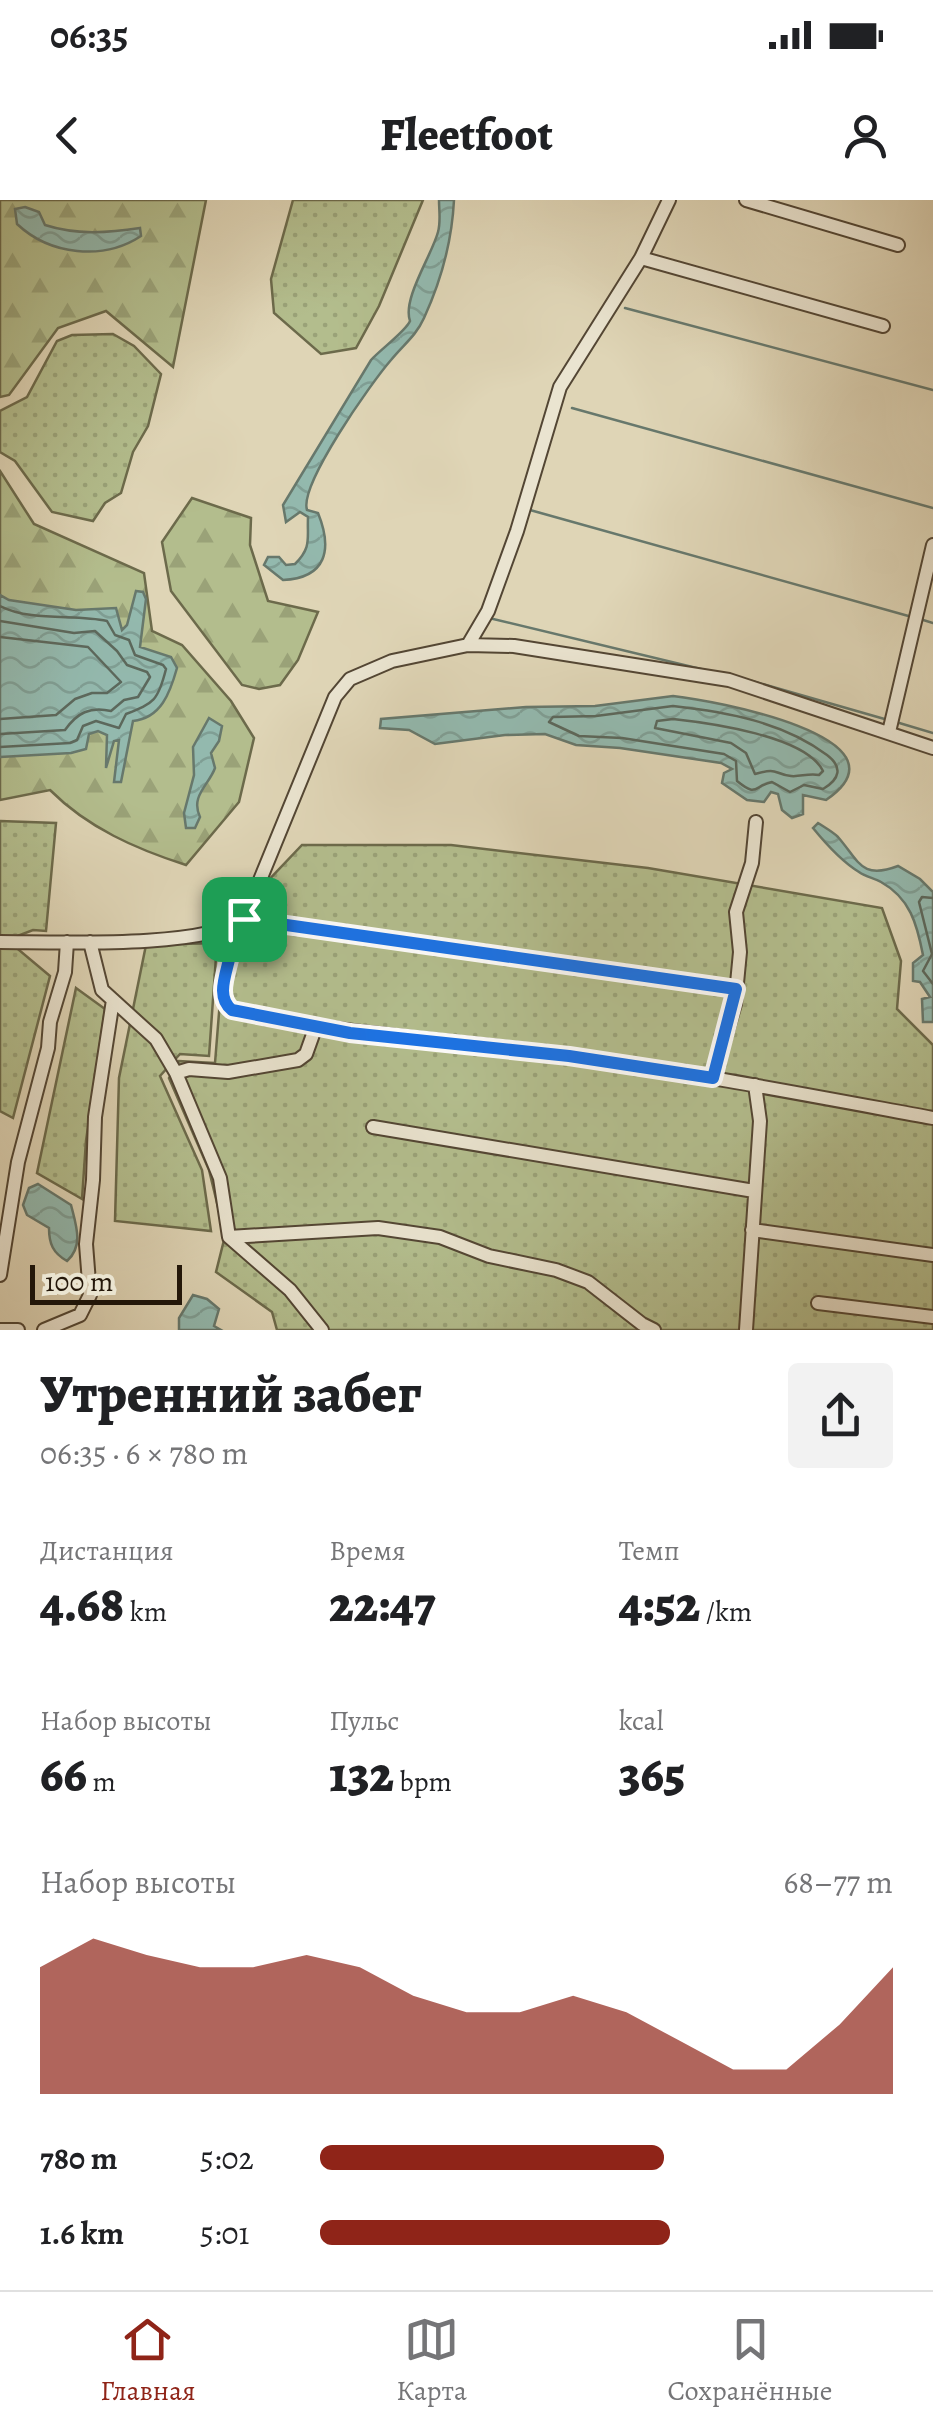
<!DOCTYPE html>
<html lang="ru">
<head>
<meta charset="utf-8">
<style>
  body { margin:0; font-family:Alegreya,serif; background:#f2f2f2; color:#202124; height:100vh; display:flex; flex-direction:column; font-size:38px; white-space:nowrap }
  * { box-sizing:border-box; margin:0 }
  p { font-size:32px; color:#757577 }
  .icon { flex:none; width:55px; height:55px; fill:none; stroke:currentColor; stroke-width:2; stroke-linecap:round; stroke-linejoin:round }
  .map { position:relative; height:1130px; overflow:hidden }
  .drawer { display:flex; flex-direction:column; background:#fff; flex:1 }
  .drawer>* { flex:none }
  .scale { position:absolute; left:30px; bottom:25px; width:152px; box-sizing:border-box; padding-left:10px; border:5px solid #241709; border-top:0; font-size:28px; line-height:35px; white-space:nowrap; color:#241709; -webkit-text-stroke:8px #eae4d0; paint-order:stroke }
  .pin { position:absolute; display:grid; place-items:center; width:85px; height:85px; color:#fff; margin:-42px; border-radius:20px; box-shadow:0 5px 15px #0006 }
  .round { display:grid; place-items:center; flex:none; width:105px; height:105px; border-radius:10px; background:#f2f2f2 }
  .head { display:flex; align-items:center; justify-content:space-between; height:170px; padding:0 40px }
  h1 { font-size:55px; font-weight:800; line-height:75px }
  .metrics { display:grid; grid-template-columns:repeat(3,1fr); gap:15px; height:170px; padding:10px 40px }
  .metrics div { display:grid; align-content:center }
  .metrics b { font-size:50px; font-weight:800 }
  .metrics small { font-size:28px; font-weight:400 }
  .metrics p { font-size:28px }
  .chart { height:280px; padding:20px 40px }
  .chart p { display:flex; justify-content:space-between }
  .chart svg { width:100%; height:180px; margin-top:10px; fill:#8f2418; opacity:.7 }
  ul { padding:0 40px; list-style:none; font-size:32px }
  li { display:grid; grid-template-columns:160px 120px 1fr; align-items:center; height:75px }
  li i { height:25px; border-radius:12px; background:#8f2418 }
  .status { display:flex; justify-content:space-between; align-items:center; height:70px; padding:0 50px; background:#fff; direction:ltr }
  .status svg { height:28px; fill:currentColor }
  header { display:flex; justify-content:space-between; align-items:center; height:130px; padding:0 40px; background:#fff; font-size:45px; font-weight:800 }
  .dock { display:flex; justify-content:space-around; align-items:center; height:140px; border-top:2px solid #e0e0e0; background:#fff; font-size:28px; color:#757577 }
  .dock a { display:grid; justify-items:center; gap:5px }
  .dock .current { color:#8f2418 }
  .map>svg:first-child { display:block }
  .forest { fill:url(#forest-firs); stroke:#6c6a4b; stroke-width:2.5 }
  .garden { fill:url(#garden-dots); stroke:#6c6a4b; stroke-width:2.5 }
  .water { fill:url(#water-waves); stroke:#67786c; stroke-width:2.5 }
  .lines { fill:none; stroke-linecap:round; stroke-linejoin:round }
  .shore { stroke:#5c685c; stroke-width:2.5 }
  .stream { stroke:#67786c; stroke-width:2.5 }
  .minor-casing { stroke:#534634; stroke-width:16 }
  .minor { stroke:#eae4d0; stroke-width:12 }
  .route-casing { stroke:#fff; stroke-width:20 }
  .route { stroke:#1a73e8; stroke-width:12 }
</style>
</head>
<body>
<div class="status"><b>06:35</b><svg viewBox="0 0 49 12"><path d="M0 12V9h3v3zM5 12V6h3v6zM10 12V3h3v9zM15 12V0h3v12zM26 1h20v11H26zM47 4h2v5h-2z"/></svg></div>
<header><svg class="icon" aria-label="back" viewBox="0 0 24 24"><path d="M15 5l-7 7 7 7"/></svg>Fleetfoot<svg class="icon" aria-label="person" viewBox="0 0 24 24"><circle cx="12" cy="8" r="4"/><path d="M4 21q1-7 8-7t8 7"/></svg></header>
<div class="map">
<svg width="933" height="1130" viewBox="0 0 933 1130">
  <defs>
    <pattern id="forest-firs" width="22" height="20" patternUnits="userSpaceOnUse" patternTransform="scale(2.5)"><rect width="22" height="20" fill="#b3bd8d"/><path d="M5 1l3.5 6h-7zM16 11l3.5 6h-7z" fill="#9aa278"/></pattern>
    <pattern id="garden-dots" width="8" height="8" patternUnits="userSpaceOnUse" patternTransform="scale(2.5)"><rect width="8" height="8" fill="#b3bd8d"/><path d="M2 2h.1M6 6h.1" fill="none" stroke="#9aa278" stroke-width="1.8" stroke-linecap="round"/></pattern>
    <pattern id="water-waves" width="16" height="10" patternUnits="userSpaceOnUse" patternTransform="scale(2.5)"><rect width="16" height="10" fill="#93b9ae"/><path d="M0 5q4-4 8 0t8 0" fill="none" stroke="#7f9e94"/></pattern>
  </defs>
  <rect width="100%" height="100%" fill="#dfd5b6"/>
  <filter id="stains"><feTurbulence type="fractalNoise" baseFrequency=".002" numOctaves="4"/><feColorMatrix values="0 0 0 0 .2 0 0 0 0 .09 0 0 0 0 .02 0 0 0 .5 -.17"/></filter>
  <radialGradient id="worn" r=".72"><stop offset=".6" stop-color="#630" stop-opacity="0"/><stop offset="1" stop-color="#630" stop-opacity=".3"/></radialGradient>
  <path class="forest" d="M0,0H206L173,167L106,111L58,128L9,195L0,197Z
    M0,271L34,324L144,373L152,431L182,445L231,501L254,538L239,602L186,665C136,649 88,628 50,590L0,600Z
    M192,298L251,318L250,345L268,401L318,412L298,460L280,485L259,489L242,485L171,391L162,342Z"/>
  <path class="garden" d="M293,0H423L379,106L356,148L321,154L274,113L271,79Z
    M113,134L134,146L161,174L148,226L133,252L121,293L105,303L93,321L52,312L15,261L0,252V211L27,197L57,141L72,135Z
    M0,621L56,623L46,731L33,730L7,740L50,776L13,918L0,911Z
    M302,645H451L648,668L882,708L901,761L897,809L933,845V1130H277L272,1112L216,1072L225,1036L209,970L169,878L179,861L215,863L225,738L249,727L264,685Z
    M217,743L209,856L180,854L160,876L202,970L211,1031L115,1021L119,878L146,745Z
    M76,788L105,809L86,941L82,999L37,973Z"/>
  <path class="water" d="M439,0H454C452,40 441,81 424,118C416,136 403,145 391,160C371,183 299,285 307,310L318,313C333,350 326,378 283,380L264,365L268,357H279L286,365L295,364C312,347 307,339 308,317L300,312L286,322L283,305L371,160C381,149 406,131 410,121C402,99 432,55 438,32C441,21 439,11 439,0Z
    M25,7L39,12L45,25C76,35 108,33 140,28L141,36C103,61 50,55 17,24L15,9Z
    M136,391L143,392L146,399L140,447L171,457L177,468C170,493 161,518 133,521L121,582H114L119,540L114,541L106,568L107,535L98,531L89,534L86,549L71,553L0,557V395L9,400L76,410L116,408L122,430L127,425Z
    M673,496C710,500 918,537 826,600L803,595V614L792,618L782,610L778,594L771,592L764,602L747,600L722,583L724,573L732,569L721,563L620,548L576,545L545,534L505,535L435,544L409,530L380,528L381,519L526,507L595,506Z
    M209,518L222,526L219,541L211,553L215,568C209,585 190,596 200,617L195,628H186L184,613L194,575L193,547Z
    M818,623C824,627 833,632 838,637C859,661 861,680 898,666L920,679L933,692V822H923L922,799L930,797L920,782L913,781V763L923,755C917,724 910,698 881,682C874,678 866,677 859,672C841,661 826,644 813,628Z
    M38,984L71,1005C76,1025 84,1046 67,1061C53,1053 49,1044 49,1028L27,1015L23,1005L29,988Z
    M193,1095L207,1099L219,1109L214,1126L221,1130H179V1118Z"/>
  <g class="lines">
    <path class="shore" d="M0,406C32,422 74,414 107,421L115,435L129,440L135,455L163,465L166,469C158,501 154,503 126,514L119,528L96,521L83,526L77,540L70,543L0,547
      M0,421L74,433L95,431L117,451L127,465L147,472L150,477L138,497L124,500L111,511C90,506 77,513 65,530L0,534
      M0,437L88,447L121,482L107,493H92L75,499L56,515L0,519
      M673,506C727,512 783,522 827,555C843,567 840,579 823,589L804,585L790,592L772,582C753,586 758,598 737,581L736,561L724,554L622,538L579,536L549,522L553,517L596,516Z
      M673,519C710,523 806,536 823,571L819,575C808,573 800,577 791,576C773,574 779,567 755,574L746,553L731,543L655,528L657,521Z
      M933,698L922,697L919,702L932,754L923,771L933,784"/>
    <path class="stream" d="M625,108L933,190
      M572,208L933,308
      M530,310L912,417
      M489,418L705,470
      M920,419L933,423
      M752,481L888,520
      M896,522L933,533"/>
    <defs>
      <path id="minor" d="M746,0L898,45
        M641,58L883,126
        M468,445L488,411L517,331L560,187L641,58L669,0
        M889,532L933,345
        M244,719L736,789
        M229,728C241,754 208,791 232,810C345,836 459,840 572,856C693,873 813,896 933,918
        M0,742C53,742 206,749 244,719L335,497L350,479L392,461L468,445L514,446L729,480L933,548
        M90,742L102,790L156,839L176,873L220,978L229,1037L290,1090L322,1130
        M176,873L189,869L228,872L298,860L306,854L316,826
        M713,878L735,804L740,752L736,712L752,663L756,622
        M373,927L754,991
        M752,1030L933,1055
        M229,1037L378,1028L440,1037L489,1056L556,1070L588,1082L642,1124L654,1130
        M0,1075L18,962L48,848L50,822L65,772L67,742
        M818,1103L933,1117
        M0,1130H18
        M44,1130L80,1115L90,1095L86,1044L93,980L95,917L113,800
        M746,1130L760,921L755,885"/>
    </defs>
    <use href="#minor" class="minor-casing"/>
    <use href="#minor" class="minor"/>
  </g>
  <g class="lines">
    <defs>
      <path id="route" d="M244,719L736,789L713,878L569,856L350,833L232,810C208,791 241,754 229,728Z"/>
    </defs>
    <use href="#route" class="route-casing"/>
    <use href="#route" class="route"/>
  </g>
  <rect width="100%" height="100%" filter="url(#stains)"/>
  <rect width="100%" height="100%" fill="url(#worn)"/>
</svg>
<div class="scale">100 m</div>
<div class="pin" style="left:244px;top:719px;background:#1e9e55"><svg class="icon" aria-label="arrive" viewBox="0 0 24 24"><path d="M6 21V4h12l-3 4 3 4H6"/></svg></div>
</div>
<section class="drawer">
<div class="head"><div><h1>Утренний забег</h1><p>06:35 · 6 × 780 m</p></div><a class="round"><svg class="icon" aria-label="share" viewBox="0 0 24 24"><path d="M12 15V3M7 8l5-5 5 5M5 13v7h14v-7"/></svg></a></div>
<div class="metrics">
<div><p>Дистанция</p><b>4.68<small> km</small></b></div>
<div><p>Время</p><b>22:47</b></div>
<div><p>Темп</p><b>4:52<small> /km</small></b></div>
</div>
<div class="metrics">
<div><p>Набор высоты</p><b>66<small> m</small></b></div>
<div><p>Пульс</p><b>132<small> bpm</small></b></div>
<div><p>kcal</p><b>365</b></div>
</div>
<div class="chart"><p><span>Набор высоты</span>68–77 m</p>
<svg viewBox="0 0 160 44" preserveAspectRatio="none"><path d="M0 44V13L10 6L20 10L30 13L40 13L50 10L60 13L70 20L80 24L90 24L100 20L110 24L120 31L130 38L140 38L150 27L160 13V44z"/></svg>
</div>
<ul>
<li><b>780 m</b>5:02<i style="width:60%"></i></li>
<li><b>1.6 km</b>5:01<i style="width:61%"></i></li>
</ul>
</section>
<nav class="dock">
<a class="current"><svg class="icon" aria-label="home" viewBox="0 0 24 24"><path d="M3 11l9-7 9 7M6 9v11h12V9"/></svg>Главная</a>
<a><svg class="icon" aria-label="map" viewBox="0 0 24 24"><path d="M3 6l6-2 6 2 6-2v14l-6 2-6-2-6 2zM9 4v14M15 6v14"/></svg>Карта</a>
<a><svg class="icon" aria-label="saved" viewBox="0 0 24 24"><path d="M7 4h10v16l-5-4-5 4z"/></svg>Сохранённые</a>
</nav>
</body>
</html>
